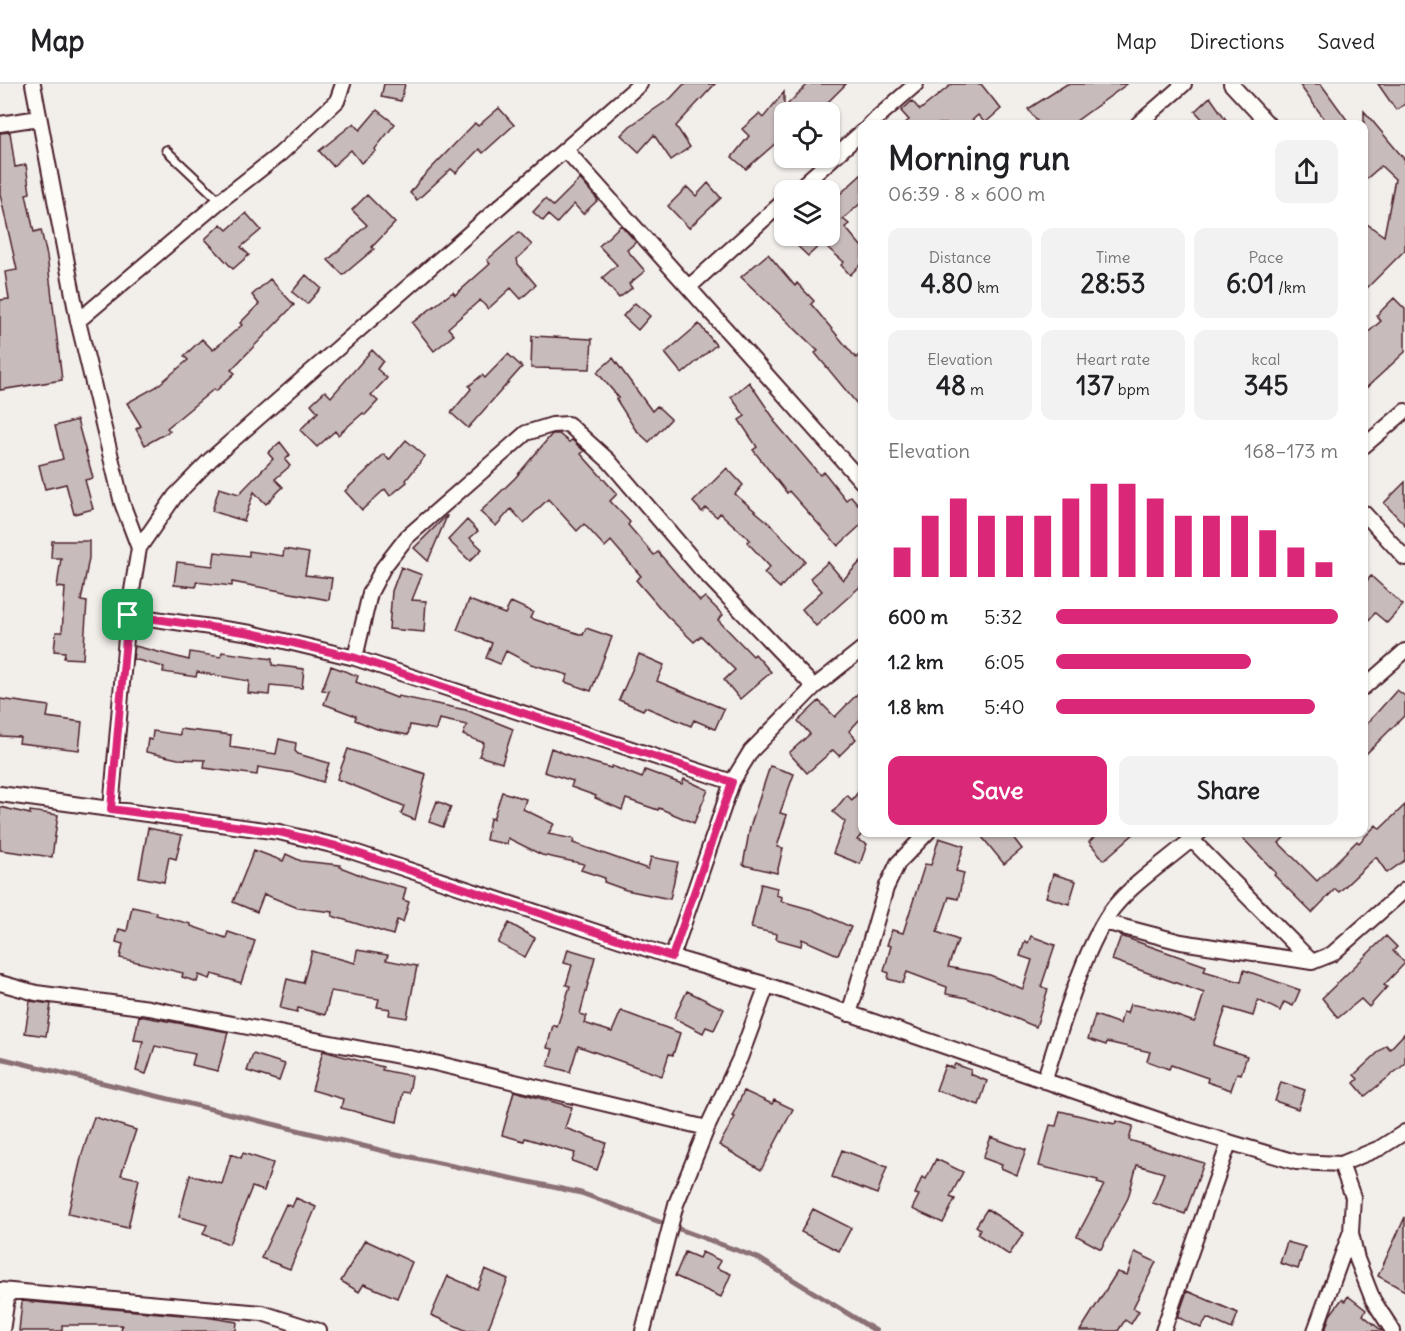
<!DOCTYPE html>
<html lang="en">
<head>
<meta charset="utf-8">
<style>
  body { margin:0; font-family:Delius,sans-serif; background:#f2f2f2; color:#202124; height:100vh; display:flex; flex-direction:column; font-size:22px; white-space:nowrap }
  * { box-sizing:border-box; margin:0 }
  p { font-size:20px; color:#757577 }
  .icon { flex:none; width:33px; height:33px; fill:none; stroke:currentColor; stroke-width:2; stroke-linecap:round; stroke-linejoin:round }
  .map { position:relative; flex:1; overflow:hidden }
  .side { position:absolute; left:858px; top:36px; width:510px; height:717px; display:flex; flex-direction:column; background:#fff; border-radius:12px; box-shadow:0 2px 4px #0004 }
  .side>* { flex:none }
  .controls { position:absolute; left:774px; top:18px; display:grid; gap:12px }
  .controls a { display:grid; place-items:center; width:66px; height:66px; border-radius:12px; background:#fff; box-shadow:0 2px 4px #0004; font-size:30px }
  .pin { position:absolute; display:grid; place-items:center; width:51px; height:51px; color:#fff; margin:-26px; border-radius:12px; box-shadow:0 3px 9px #0006 }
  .round { display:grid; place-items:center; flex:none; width:63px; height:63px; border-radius:12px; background:#f2f2f2 }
  .headline { display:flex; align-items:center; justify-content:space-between; height:102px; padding:0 30px }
  h1 { font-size:33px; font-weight:700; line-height:45px }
  .stats { display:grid; grid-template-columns:repeat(3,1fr); gap:9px; height:102px; padding:6px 30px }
  .stats div { display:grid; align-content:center; border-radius:12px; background:#f2f2f2; text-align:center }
  .stats b { font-size:26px; font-weight:700 }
  .stats small { font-size:16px; font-weight:400 }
  .stats p { font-size:16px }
  .chart { height:168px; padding:12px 30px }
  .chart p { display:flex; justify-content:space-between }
  .chart svg { width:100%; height:108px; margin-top:6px; stroke:#db2777; stroke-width:6 }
  .button { display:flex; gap:12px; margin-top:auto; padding:12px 30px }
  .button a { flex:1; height:69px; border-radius:12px; background:#db2777; color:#fff; font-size:24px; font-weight:700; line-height:69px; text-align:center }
  .button a+a { background:#f2f2f2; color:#202124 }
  ul { padding:0 30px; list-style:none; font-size:20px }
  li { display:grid; grid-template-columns:96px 72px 1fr; align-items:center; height:45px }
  li i { height:15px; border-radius:8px; background:#db2777 }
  header { display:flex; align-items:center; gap:36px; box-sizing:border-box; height:84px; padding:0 30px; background:#fff; border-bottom:2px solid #e0e0e0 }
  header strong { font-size:28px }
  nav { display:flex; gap:33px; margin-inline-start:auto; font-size:21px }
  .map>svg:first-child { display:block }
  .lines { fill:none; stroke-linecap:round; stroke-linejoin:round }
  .stream { stroke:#8b6f75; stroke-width:5 }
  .building { fill:#c8bbbb; stroke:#4a1f2b; stroke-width:1.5 }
  .service-casing { stroke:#4a1f2b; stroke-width:11 }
  .minor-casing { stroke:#4a1f2b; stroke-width:18 }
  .service { stroke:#fdfcf7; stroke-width:7 }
  .minor { stroke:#fdfcf7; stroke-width:14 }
  .route-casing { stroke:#fff; stroke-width:12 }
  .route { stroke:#db2777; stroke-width:8 }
</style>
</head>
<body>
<header>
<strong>Map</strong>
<nav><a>Map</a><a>Directions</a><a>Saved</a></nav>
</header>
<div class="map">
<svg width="1405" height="1247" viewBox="0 0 1405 1247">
  <rect width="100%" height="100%" fill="#f2efeb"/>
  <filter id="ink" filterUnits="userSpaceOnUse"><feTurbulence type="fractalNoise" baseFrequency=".0167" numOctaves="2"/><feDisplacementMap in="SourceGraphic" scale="12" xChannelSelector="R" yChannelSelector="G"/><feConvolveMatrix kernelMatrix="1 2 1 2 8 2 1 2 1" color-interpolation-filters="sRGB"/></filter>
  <g filter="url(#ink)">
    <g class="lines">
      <path class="stream" d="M0,974L392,1069L581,1109L758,1174L876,1247"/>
    </g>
    <path class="building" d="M384,0H405L401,17L381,13Z
      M684,0H715L676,42L690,63L671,76L654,51L639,68L621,51L630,42L671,14Z
      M808,0H846L818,28H784V52L746,85L732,73L749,52L742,45L759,30L763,34L784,8V24Z
      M952,0H981L1001,25L985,39L978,31L968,40H904L909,36L901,27L912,17L920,26Z
      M1067,0H1127L1072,40H1039L1028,25Z
      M1299,0H1321L1350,40H1328Z
      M1378,0H1405V20L1396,26Z
      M1210,13L1229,40H1207L1195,27Z
      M499,24L514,41L483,69L479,65L456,89L451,85L417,116L410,109L419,97L475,39L478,42Z
      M377,26L395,40L375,65L376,67L361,79L351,66L333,82L319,67L354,39L360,46Z
      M1364,27L1405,76V166L1364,207V138L1384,152L1395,95L1381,82L1364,97Z
      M10,48L15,83L26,81L30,109L26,110L34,148L41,146L47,172L62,296L0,306V216L9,215L5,188L17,186L0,110V49Z
      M862,90V118L843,135L849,140L845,143L862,163V179L850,191L841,181L844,178L822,159L808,172L787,152H830V119Z
      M580,95L598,116L583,130L574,120L557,139L548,131L543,137L533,128L545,115L553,122Z
      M708,99L721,114L689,144L668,122L687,103L696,112Z
      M367,111L395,139L372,163L374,165L343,191L328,176L367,141L352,126Z
      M246,129L261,146L241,163L249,171L233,185L205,155L221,140L227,146Z
      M621,141L636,158L627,166L645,187L629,200L632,204L619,214L602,194L617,181L599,162Z
      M519,148L532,161L517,175L518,180L536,201L521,215L511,204L488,225L480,216L448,244L454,251L434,267L412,239L453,208L455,211L490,180L487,176Z
      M768,170L795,202L797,199L814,217L811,220L856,274L862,268V326L815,269L818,267L741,193Z
      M306,191L321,204L307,220L292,208Z
      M270,195L294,221L231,286L235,289L216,307L214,305L167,344L170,347L145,361L136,345L141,342L127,319L156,303L188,276L184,272L202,255L213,266L242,241L240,239L259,220L252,211Z
      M1394,214L1405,225V268L1364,306V252L1381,237L1376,232Z
      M635,219L650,232L638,246L623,232Z
      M699,240L716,261L682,290L665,269Z
      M532,252L592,255L590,285L531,284Z
      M372,266L383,277L377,285L387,294L371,311L378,317L365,331L363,329L338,351L335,347L317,363L300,346L318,328L311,320L325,307L331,313Z
      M508,270L522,283L468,344L451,329L471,305L469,302L482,291L485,294Z
      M613,274L652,327L657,322L671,335L649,358L635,345L616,315L619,314L597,288Z
      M749,298L775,336L774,337L820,391L824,388L846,416L851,412L862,425V440L838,462L789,407L787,409L753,366L757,363L739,336L745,332L731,313Z
      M77,336L93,394L85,396L93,425L74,430L66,400L45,405L39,381L63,375L55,342Z
      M552,350H559L569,358L572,356L584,367L581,370L617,410L610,417L630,438L628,441L654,471L658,468L700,517L705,513L723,531L718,536L753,572L755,570L771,588L740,615L724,596L735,586L701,552L694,558L667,532L636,496L641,492L611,457L605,463L584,440L577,447L548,415L524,439L511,425L496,442L480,428L515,394Z
      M406,356L425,372L406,396L407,398L390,412L385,405L362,426L345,407L384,370L389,376Z
      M280,358L290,371L285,376L290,382L275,395L283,403L266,420L254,408L244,437L212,427L219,404L239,410L273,375L268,369Z
      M727,384L743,401L735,410L768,438L805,477L780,504L764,489L770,483L747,458L750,456L720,429L717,433L706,424L702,428L693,418Z
      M1405,398V441L1384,419Z
      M446,432H447L428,477L414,464Z
      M467,436L478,447L470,454L482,465L470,477L448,456Z
      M52,457H89V474L81,517L87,518L83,575L64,574L65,568L54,567L56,548H62L65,504L57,503L61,474H51Z
      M284,465L309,469L305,491L332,494L329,516L232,498V502L196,498V503L174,501L177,478L213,482L215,468L249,472V467L283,472Z
      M862,476V501L816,542L802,525L822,507L810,494L828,478L843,496Z
      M401,483L422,491L412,516L426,517L424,548L389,545L392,507Z
      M1371,492L1403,521L1387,539L1375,529L1364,541V500Z
      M469,516L505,530L511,518L533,528L530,534L583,551L586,544L612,553L591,607L565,598L568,591L531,580L506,567L500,580L486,574L492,559L457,546Z
      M135,562L189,576L190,568L221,573L222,568L272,575V581L304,585L302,604L270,601L269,611L248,609L249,597L197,588L196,593L163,588L164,583L133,575Z
      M639,570L664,581L657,597L724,625L715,645L694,636L691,642L645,623L643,626L619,616Z
      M331,582L358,592L356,598L397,614L398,612L466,626L513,645L502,679L479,672L484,659L463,651L467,641L439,635L436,646L410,641L408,651L377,645L355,636L356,632L324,620L329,607L322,606Z
      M862,605V633L849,647L856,655L839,672L833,666L807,689L789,669L810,650L798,637L819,617L835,633Z
      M1397,606L1405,612V631L1364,672V643Z
      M0,615L49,622L47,633L82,638L79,666L19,659L20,653L0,652Z
      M180,645L231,651L230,663L276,670L279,655L296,659L295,667L298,670L329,679L323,698L294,689L258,683L257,691L204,684L205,676L178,675L146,668L148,655L152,656L153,647L180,651Z
      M551,664L573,673L611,684L612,682L642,694L645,686L682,700L684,695L708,706L694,739L659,724L658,726L626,715L622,726L595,714L596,712L571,703L573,697L544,688Z
      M348,665L426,690L415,736L401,730L404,722L337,695Z
      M770,682L794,690L780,729L787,731L777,763L783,764L777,789L743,781L750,743Z
      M862,703V750L857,756L867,760L860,780L833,769L845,738L833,728L847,711L852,716Z
      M502,708L526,715L523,725L554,740L548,750L574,755L573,759L648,785L651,773L678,778L670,815L626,806L604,798L605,794L581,786L584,780L542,771L508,754L507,760L486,756L490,734L493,735Z
      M437,717L451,723L443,743L429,738Z
      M1405,721V776L1387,789L1376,773L1339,808L1335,805L1312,829L1274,791L1276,789L1237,748H1289L1279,759L1317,797L1357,757L1359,759L1376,741L1380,745Z
      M0,723L30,730V727L58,731L52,773L0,766Z
      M148,744L182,751L176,775L169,773L164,798L139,793Z
      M978,748H1009L1022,765L1004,780Z
      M1099,748H1136L1104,776L1089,758Z
      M939,754L964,762L956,787L964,789L958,815L949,813L937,848L958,856L948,883L990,891L1023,905L1032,876L1020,872L1025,857L1028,859L1031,852L1055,861L1041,903L1048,905L1036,943L967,914L946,910L947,903L907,888L903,899L888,895L889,889L884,887L891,862L887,861L892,846L903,849L925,780L931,781Z
      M254,766L283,777L286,770L301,777L340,781V783L368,794L406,804L403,816L409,818L403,838L397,836L393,851L332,832L333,828L298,824L264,810L257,828L233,818Z
      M1053,790L1076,797L1069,820L1046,813Z
      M761,800L777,804L776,811L782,813L781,817L813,826L851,843L838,871L802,855L801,862L776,855L777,850L751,844Z
      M132,823L156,828V831L191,840V842L226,854L228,848L255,857L241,899L212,890L210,895L199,891L197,898L182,893L183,889L120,874L123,860L116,858L119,845L127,847Z
      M509,839L535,854L525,873L498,859Z
      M1121,852L1206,882L1204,887L1241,898L1244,886L1300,906L1293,922L1284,918L1280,927L1258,916L1253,932L1226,924L1213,961L1247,972L1241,990L1237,989L1231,1006L1207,998L1208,994L1171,981L1169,985L1147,977L1150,968L1107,958L1106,961L1088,955L1095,931L1120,940L1123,928L1127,929L1130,920L1161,926L1194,938L1196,935L1204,909L1112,876Z
      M1386,852L1397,863L1393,867L1405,879L1384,901L1387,903L1369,923L1361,915L1338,934L1322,914Z
      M568,865L595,873L580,930L587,932L584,939L612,948L621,927L680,949L673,971L669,970L662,992L578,962L570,988L548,982L553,965L547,964L553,941L557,943L570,902L566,901L572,881L564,879Z
      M357,866L388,871L386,876L417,882L407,934L389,931L390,925L377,923L379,915L331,907L325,931L298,924L297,928L280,924L287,895L303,899L312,867L355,879Z
      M687,907L724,925L714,946L706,943L703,949L674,934Z
      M30,917L51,920L46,952L25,949Z
      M139,932L228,948L218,987L192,981L195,970L155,962L146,990L136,987L143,957L134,956Z
      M1405,949V980L1365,1012L1354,999L1358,995L1354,991L1386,961L1390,965Z
      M323,967L383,983L382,986L412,992L409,1009L403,1008L397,1038L341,1024L343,1015L312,1006Z
      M253,970L285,980L279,997L247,987Z
      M955,980L971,986L970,990L987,997L979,1021L936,1006L945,981L953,984Z
      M1281,998L1305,1006L1298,1025L1275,1017Z
      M514,1007L572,1023L565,1044L606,1059L597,1086L572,1077L575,1069L525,1054L524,1057L502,1051Z
      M744,1007L772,1020L774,1016L793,1025L761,1086L719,1061L735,1033L732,1032Z
      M1060,1027L1115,1040L1116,1037L1133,1042L1129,1056L1204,1079L1185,1130L1153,1119L1164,1089L1137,1081L1128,1114L1101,1165L1077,1152L1104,1101L1097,1099L1098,1096L1039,1082L1050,1041L1056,1042Z
      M94,1033L136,1046L121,1091L139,1095L128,1144L68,1130L82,1070Z
      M991,1053L1026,1066L1017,1091L1001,1084L1002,1081L983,1074Z
      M842,1066L887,1083L877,1110L832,1093Z
      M243,1069L273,1079L264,1107L252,1103L229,1160L203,1150L207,1141L179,1133L190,1091L222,1100L231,1070L241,1074Z
      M936,1075L963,1088L950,1113L955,1115L943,1139L912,1125L919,1111L915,1110L922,1093L926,1095Z
      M296,1114L316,1123L290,1185L261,1174L286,1120L292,1123Z
      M813,1125L851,1144L839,1167L801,1148Z
      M987,1125L1024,1149L1009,1171L977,1150L980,1145L976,1142Z
      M1405,1133V1207L1378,1192Z
      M365,1156L412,1178L397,1214L364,1200L359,1208L341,1197Z
      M1287,1158L1305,1163L1298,1185L1280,1179Z
      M685,1168L699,1174L702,1168L721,1177L717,1184L731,1190L721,1213L675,1192Z
      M1135,1168L1156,1178L1133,1224L1139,1227L1131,1240L1125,1236L1118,1247H1080L1117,1188L1127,1191Z
      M485,1185L508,1195L487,1247H467L431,1231L448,1192L477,1205Z
      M1187,1207L1238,1229L1232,1245L1207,1234L1201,1244L1178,1233Z
      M1348,1212L1366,1226L1363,1231L1382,1247H1325L1330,1231L1342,1215L1345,1217Z
      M22,1217L205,1233L237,1238L236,1247H121L122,1241H62V1247H19Z"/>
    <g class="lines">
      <defs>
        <path id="service" d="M166,66L220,117"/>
        <path id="minor" d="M33,0L78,237L122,419L139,464
          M1231,0L1268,40
          M0,40L39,34
          M870,40L916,0
          M1138,40L1184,0
          M566,66L862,398
          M797,106L862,48
          M689,203L784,117
          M78,237L220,117L280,70L337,17L343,0
          M1364,362L1405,327
          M1364,429L1405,474
          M128,531L251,549L355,574L732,698
          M355,574L370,509L383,484L407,453L526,349L552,341L568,340L609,377L702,486L814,603
          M1364,603L1405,567
          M0,710L279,748L336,762L672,873L767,901L1182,1044L1296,1078L1341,1080L1380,1064L1405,1048
          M111,725L128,531L139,464L175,412L210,376L640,0
          M1192,756L1312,878
          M1104,838L1181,858L1312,878L1332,870L1405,806
          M672,873L732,698L751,667L814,603L862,565
          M0,899L36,909L149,924L435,979L707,1044
          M849,930L886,804L898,779L928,748
          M1044,997C1060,949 1084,861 1114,823C1138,794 1172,774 1200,748
          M1341,1080L1353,1113L1351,1149L1357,1175L1373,1216L1393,1247
          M0,1206L262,1229L319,1247
          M2,1247L8,1207
          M643,1247L676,1120L707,1044L740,974L767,901
          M1163,1247L1229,1059
          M1315,1247L1350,1150"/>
      </defs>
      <use href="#service" class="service-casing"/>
      <use href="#minor" class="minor-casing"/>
      <use href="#service" class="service"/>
      <use href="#minor" class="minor"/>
    </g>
  </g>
  <g class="lines" filter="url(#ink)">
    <defs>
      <path id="route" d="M128,531L251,549L356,574L732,698L672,873L336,762L279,748L111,725Z"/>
    </defs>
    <use href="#route" class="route-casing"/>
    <use href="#route" class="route"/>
  </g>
</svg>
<div class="controls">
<a><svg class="icon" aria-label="locate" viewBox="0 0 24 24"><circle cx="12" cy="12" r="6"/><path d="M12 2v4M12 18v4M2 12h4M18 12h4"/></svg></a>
<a><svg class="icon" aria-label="layers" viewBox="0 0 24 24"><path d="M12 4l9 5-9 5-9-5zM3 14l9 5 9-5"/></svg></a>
</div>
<div class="pin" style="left:128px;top:531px;background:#1e9e55"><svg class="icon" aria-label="arrive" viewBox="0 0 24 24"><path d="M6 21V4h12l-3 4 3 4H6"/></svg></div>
<section class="side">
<div class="headline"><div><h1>Morning run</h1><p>06:39 · 8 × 600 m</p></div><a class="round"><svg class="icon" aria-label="share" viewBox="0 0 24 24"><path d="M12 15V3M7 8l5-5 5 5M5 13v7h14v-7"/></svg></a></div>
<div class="stats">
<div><p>Distance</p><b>4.80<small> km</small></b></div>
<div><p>Time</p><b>28:53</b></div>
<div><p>Pace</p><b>6:01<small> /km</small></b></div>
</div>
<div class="stats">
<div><p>Elevation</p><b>48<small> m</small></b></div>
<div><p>Heart rate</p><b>137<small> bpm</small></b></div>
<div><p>kcal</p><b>345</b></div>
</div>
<div class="chart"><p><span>Elevation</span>168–173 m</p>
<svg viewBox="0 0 160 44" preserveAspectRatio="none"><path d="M5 44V32M15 44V19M25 44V12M35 44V19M45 44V19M55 44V19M65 44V12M75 44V6M85 44V6M95 44V12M105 44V19M115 44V19M125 44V19M135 44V25M145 44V32M155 44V38"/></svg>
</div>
<ul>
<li><b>600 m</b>5:32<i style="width:100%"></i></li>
<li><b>1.2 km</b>6:05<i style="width:69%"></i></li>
<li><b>1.8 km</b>5:40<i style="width:92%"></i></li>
</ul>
<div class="button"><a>Save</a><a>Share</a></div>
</section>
</div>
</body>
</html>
